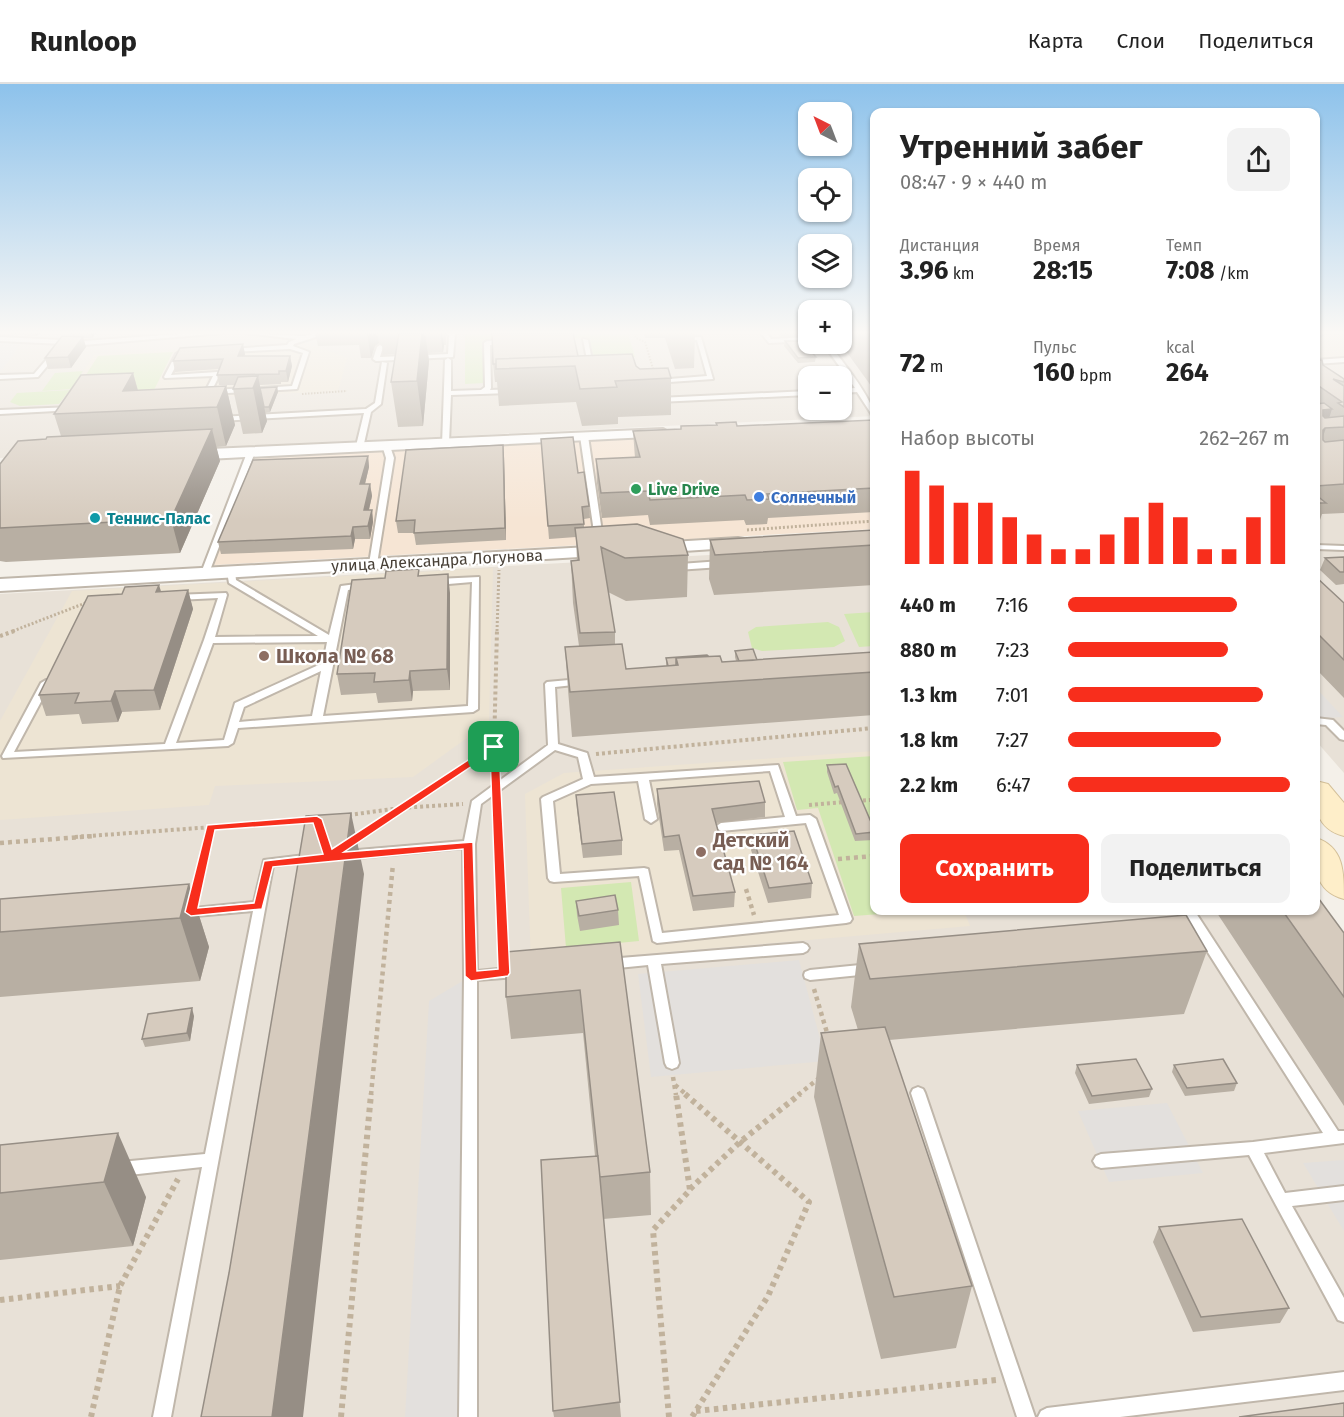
<!DOCTYPE html>
<html lang="ru">
<head>
<meta charset="utf-8">
<style>
  body { margin:0; font-family:"Fira Sans",sans-serif; background:#f2f2f2; color:#222; height:100vh; display:flex; flex-direction:column; font-size:22px; white-space:nowrap }
  * { box-sizing:border-box; margin:0 }
  p { font-size:20px; color:#767676 }
  .icon { flex:none; width:33px; height:33px; fill:none; stroke:currentColor; stroke-width:2; stroke-linecap:round; stroke-linejoin:round }
  .map { position:relative; flex:1; overflow:hidden }
  .drawer { position:absolute; left:870px; top:24px; width:450px; height:807px; display:flex; flex-direction:column; background:#fff; border-radius:12px; box-shadow:0 2px 4px #0004 }
  .drawer>* { flex:none }
  .needle { width:39px; rotate:318deg }
  .controls { position:absolute; left:798px; top:18px; display:grid; gap:12px }
  .controls a { display:grid; place-items:center; width:54px; height:54px; border-radius:12px; background:#fff; box-shadow:0 2px 4px #0004; font-size:30px }
  .pin { position:absolute; display:grid; place-items:center; width:51px; height:51px; color:#fff; margin:-26px; border-radius:12px; box-shadow:0 3px 9px #0006 }
  .round { display:grid; place-items:center; flex:none; width:63px; height:63px; border-radius:12px; background:#f2f2f2 }
  .summary { display:flex; align-items:center; justify-content:space-between; height:102px; padding:0 30px }
  h1 { font-size:33px; font-weight:700; line-height:45px }
  .stats { display:grid; grid-template-columns:repeat(3,1fr); gap:9px; height:102px; padding:6px 30px }
  .stats div { display:grid; align-content:center }
  .stats b { font-size:26px; font-weight:700 }
  .stats small { font-size:16px; font-weight:400 }
  .stats p { font-size:16px }
  .chart { height:168px; padding:12px 30px }
  .chart p { display:flex; justify-content:space-between }
  .chart svg { width:100%; height:108px; margin-top:6px; stroke:#f82e1c; stroke-width:6 }
  .action { display:flex; gap:12px; margin-top:auto; padding:12px 30px }
  .action a { flex:1; height:69px; border-radius:12px; background:#f82e1c; color:#fff; font-size:24px; font-weight:700; line-height:69px; text-align:center }
  .action a+a { background:#f2f2f2; color:#222 }
  ul { padding:0 30px; list-style:none; font-size:20px }
  li { display:grid; grid-template-columns:96px 72px 1fr; align-items:center; height:45px }
  li i { height:15px; border-radius:8px; background:#f82e1c }
  header { display:flex; align-items:center; gap:36px; box-sizing:border-box; height:84px; padding:0 30px; background:#fff; border-bottom:2px solid #e0e0e0 }
  header strong { font-size:28px }
  nav { display:flex; gap:33px; margin-inline-start:auto; font-size:21px }
  .map>svg:first-child { display:block }
  .residential { fill:#e8e1d7; fill-rule:evenodd }
  .commercial { fill:#f6e5d4 }
  .education { fill:#ede4d3 }
  .green { fill:#d3e8b2 }
  .parking { fill:#e3e0dd }
  .lines { fill:none; stroke-linecap:round; stroke-linejoin:round }
  .service-casing { stroke:#c0b7ab; stroke-width:4 }
  .minor-casing { stroke:#c0b7ab; stroke-width:4 }
  .secondary-casing { stroke:#d4c099; stroke-width:2 }
  .path-far4 { stroke:#c1b29c; stroke-width:2; stroke-dasharray:1.5 1.5; stroke-linecap:butt }
  .path-far3 { stroke:#c1b29c; stroke-width:3; stroke-dasharray:2 2; stroke-linecap:butt }
  .path-far2 { stroke:#c1b29c; stroke-width:4; stroke-dasharray:3 3; stroke-linecap:butt }
  .path-far1 { stroke:#c1b29c; stroke-width:4.5; stroke-dasharray:4 4; stroke-linecap:butt }
  .path { stroke:#c1b29c; stroke-width:6; stroke-dasharray:4.5 4.5; stroke-linecap:butt }
  .service { fill:#fff; fill-rule:evenodd }
  .minor { fill:#fff; fill-rule:evenodd }
  .secondary { fill:#feeec9; fill-rule:evenodd }
  .wall { fill:#b8afa3 }
  .shaded-wall { fill:#968e85 }
  .building { fill:#d6cbbe; stroke:#968e85; stroke-width:1.5 }
  .route { fill:#f82e1c; stroke:#fff; stroke-width:1.5; fill-rule:evenodd }
  .leisure-dot { fill:#2e9e5b; stroke:#fff; stroke-width:2 }
  .shop-dot { fill:#3f7fe0; stroke:#fff; stroke-width:2 }
  .culture-dot { fill:#0f9aa8; stroke:#fff; stroke-width:2 }
  .education-dot { fill:#8d6e63; stroke:#fff; stroke-width:2 }
  .labels { text-anchor:middle; stroke-width:4.5; stroke-linejoin:round; paint-order:stroke }
  .far-leisure-label { font-size:16px; font-weight:bold; fill:#27864d; stroke:#fff; text-anchor:start }
  .far-shop-label { font-size:16px; font-weight:bold; fill:#366cbe; stroke:#fff; text-anchor:start }
  .far-culture-label { font-size:16px; font-weight:bold; fill:#0d838f; stroke:#fff; text-anchor:start }
  .far-street-label { font-size:16px; fill:#484037; stroke:#fff }
  .education-label { font-size:20px; font-weight:bold; fill:#785e54; stroke:#fff; text-anchor:start }
</style>
</head>
<body>
<header>
<strong>Runloop</strong>
<nav><a>Карта</a><a>Слои</a><a>Поделиться</a></nav>
</header>
<div class="map">
<svg width="1344" height="1333" viewBox="0 0 1344 1333">
  <rect width="100%" height="100%" fill="#f4f0e9"/>
  <path class="residential" d="M0,249H808V260H842V249H874V332L0,374ZM808,292H842V326H808Z
    M1316,249H1344V689L1316,657Z
    M874,462V826L1303,827L1344,881V1333H0V510Z"/>
  <path class="commercial" d="M874,344V445L214,481L253,373Z"/>
  <path class="education" d="M1316,249H1344V273L1316,274Z
    M305,258L347,274L338,307L63,320L94,271Z
    M493,484L489,638L413,693L215,702L209,721L0,736V637L72,507Z
    M874,667V826L964,827L970,842L531,880L525,710L564,689Z"/>
  <path class="green" d="M465,249H628L635,273L594,275L589,254L484,258L485,299L465,300Z
    M173,268L154,306L68,319L98,272Z
    M83,287L72,305L42,307L55,289Z
    M70,306L59,320L20,322L10,318L17,309Z
    M874,528V562L859,563L844,530Z
    M828,538L839,543L845,557L834,563L762,567L752,564L748,548L756,543Z
    M874,672V826L920,827L854,832L818,724L797,726L783,678Z
    M631,798L639,857L566,864L561,804Z"/>
  <path class="parking" d="M0,258L22,259L0,288Z
    M1316,604L1343,633L1320,634L1316,629Z
    M799,876L826,977L651,993L638,890Z
    M471,892L468,1333H405L429,917Z
    M1167,1019L1203,1089L1109,1098L1078,1027Z
    M1344,1076V1147L1303,1079Z"/>
  <g class="lines">
    <defs>
      <path id="service" d="M192,249H223L84,261L0,257V253L84,257Z
        M245,249L304,252L316,249H328L294,260L293,262L309,268L297,305L263,307L260,305L261,304L292,302L303,269L290,265L229,268L228,267L231,265L287,261L289,258L296,255Z
        M445,249L455,250L453,273L376,277L373,275L377,263L380,261L383,263L380,273L448,270L449,251Z
        M666,249H674L682,253H701L713,295L655,299L654,298L657,296L707,292L697,256L681,257Z
        M761,249H767L771,255L808,253V257L769,259Z
        M1316,249H1324L1316,254Z
        M583,255L588,256L594,287L589,286Z
        M487,257L505,256L508,258L505,260L490,261L491,304L490,306L513,305L516,307L513,309L451,311L449,359L442,361L445,276L448,274L451,276V307L481,306L485,303L484,259Z
        M825,260H829C840,274 874,316 874,332L872,331L857,308L842,309V305L855,304L824,261Z
        M53,268L58,269L38,293L0,295V291L34,290Z
        M179,268L182,270L171,291L217,288L220,290L212,306L247,304L250,306L247,308L208,310L205,308L213,292L165,294L164,293L176,270Z
        M1344,274V278L1316,280V276Z
        M382,278L387,279L381,320L371,328L363,364L356,362L364,329L219,337L216,335L219,333L366,325L375,319Z
        M808,307V311L658,318L655,316L658,314Z
        M72,323L74,324V326L0,330V326Z
        M584,350L588,352L603,455L599,457L595,455L580,352Z
        M383,359H389L394,374L377,480L373,483L369,480L386,374L382,361Z
        M248,366L255,368L209,489L205,492L202,491L201,489Z
        M1316,461L1344,462V466L1316,465Z
        M676,477L680,480L721,477L725,480L721,483L677,486L674,485L672,480Z
        M231,485L235,488L236,496L329,551L341,502L364,499L368,502L364,505L348,506L323,632L468,622L472,498L437,501L433,498L437,495L479,493L478,625L473,628L238,644L233,659L228,662L3,674L2,672L41,599L46,596L51,599L14,668L165,660L204,556L218,514L177,516L174,515V511L226,509L227,511L215,553L318,552L229,499L227,488ZM327,558L323,579L235,619L224,656L176,659L213,559ZM321,587L312,632L239,638L244,623Z
        M580,595L583,596L585,598L583,600L555,603L558,660L587,669L594,693L778,681L796,732L810,731L816,735L852,835L850,838L846,839L657,859L653,857L639,792L554,798L550,797L548,794L541,715L543,713L583,695L578,673L555,666L481,720L475,760L477,887L518,883L523,885L524,888L523,891L518,893L477,896V1333H459L464,892L463,764L346,775L342,774L340,771L342,768L346,767L464,757L472,717L548,661L545,600L547,598ZM770,687L785,733L721,739L715,743L721,747L806,739L839,831L662,849L648,785L644,784L560,790L553,717L591,700L638,697L645,735L651,739L657,735L649,696Z
        M1316,634L1333,636L1344,647V656L1340,655L1326,641L1316,640Z
        M313,770L317,771L319,774L317,777L273,782L171,1333H153L202,1083L120,1092L115,1090L112,1085L115,1080L120,1078L205,1070L253,827L184,833L180,832L178,829L180,826L184,825L254,818L264,776Z
        M1181,826H1194L1338,1047H1344V1059L1264,1069L1285,1109L1344,1102V1116L1292,1122L1344,1214V1238L1338,1236L1249,1071L1101,1084L1096,1082L1093,1077L1096,1072L1101,1070L1253,1058L1323,1049L1202,859L1187,861L1183,859L1181,856L1183,853L1196,850Z
        M803,859L807,861L809,864L807,867L803,869L661,880L679,979L677,983L672,985L667,983L665,979L648,881L608,885L603,883L602,880L603,877L608,875Z
        M870,880L875,882L876,885L875,888L870,890L810,896L805,894L804,891L805,888L810,886Z
        M918,1003L923,1005L925,1009L1035,1333H1017L911,1009L913,1005Z
        M1344,1288V1306L1120,1333H1038L1041,1327L1047,1324Z"/>
      <path id="minor" d="M663,345L670,349L668,352L187,376L179,371L187,366Z
        M738,454L744,455L747,459L744,463L654,469L648,468L645,464L648,460L654,459Z
        M607,462L613,463L616,467L613,471L0,507V495Z"/>
      <path id="secondary" d="M1316,697L1328,700L1344,719V752C1316,745 1313,722 1316,697Z
        M1316,754C1344,763 1344,788 1344,815C1314,807 1313,781 1316,754Z"/>
    </defs>
    <use href="#service" class="service-casing"/>
    <use href="#minor" class="minor-casing"/>
    <use href="#secondary" class="secondary-casing"/>
    <path class="path-far4" d="M634,249L636,254L645,258L654,288
      M302,310L347,307"/>
    <path class="path-far3" d="M747,446L874,437
      M13,547L88,518
      M497,547L499,486"/>
    <path class="path-far2" d="M0,552L17,546
      M494,663L496,689
      M596,670L874,644
      M857,717L870,716
      M498,718L499,753
      M809,721L844,718
      M349,731L400,724L494,663L497,546
      M75,753L309,736
      M208,753L210,743
      M357,753L400,724L463,720"/>
    <path class="path-far1" d="M499,752L504,878
      M352,757L359,752
      M0,759L95,752
      M838,775L874,772
      M746,805L754,831
      M194,815L208,752
      M814,905L828,952
      M673,993L676,1011
      M675,1001L687,1011
      M371,1011L393,780
      M798,1011L818,995"/>
    <path class="path" d="M685,1010L809,1118L768,1212L692,1333
      M690,1105L740,1058L800,1010
      M0,1216L120,1202
      M696,1327L996,1296
      M91,1333L120,1202L178,1095
      M341,1333L371,1010
      M669,1333L653,1146L690,1106L676,1010"/>
    <use href="#service" class="service"/>
    <use href="#minor" class="minor"/>
    <use href="#secondary" class="secondary"/>
  </g>
  <path class="wall" d="M0,249H42L36,252Z
    M70,249H96L92,254H83L86,263L71,284L48,285L45,274L71,253Z
    M315,249H446V261H444L443,268L428,269L429,277L423,342L398,343L391,298L396,270L383,271L382,261L379,259L375,262L371,274H361L359,261L318,262Z
    M644,249H695L694,284L675,285L665,254H645Z
    M779,249H808V251L781,252Z
    M845,249H874V306L843,263Z
    M785,257L816,273L815,278L798,279L784,262Z
    M245,270L244,272H290L292,282L288,298H281V300L260,301V304L277,303L278,308L270,328L265,329L267,337L262,349L243,350L233,305L235,301H219L217,291L219,285L175,288L173,277Z
    M578,272L636,282L640,285L671,294V331L618,333V340L582,342L576,318L499,322L497,298H495L493,280Z
    M1316,276L1342,294H1344V429L1322,430L1316,448Z
    M133,289L138,306L226,302L235,341L226,362L216,363L220,377L180,469L6,478L0,477V380L46,355L61,352L54,330Z
    M874,336V428L768,434L767,440L746,441L744,436L650,441L648,431L602,434L597,399L596,375L635,374L633,347L681,345V342L716,341V339L737,342Z
    M541,355L578,389L589,422L590,434L584,435V444L688,471L687,513L626,517L608,508L615,548V560L626,585L666,582V574L708,572L722,578L736,577L735,573V567L757,576L874,568V631L572,653L568,606L565,563L579,562L573,519L571,477H577L576,453L549,455Z
    M368,372L369,383L365,400H370L372,412L369,426H372L373,438L370,455H355L353,465L221,470L218,458Z
    M504,372L506,456L416,461L414,449H398L396,437Z
    M874,446V501L714,511L709,495L710,456Z
    M1344,473V500L1336,501L1320,486L1325,474Z
    M420,492L450,509V606L413,607L412,617L378,619L376,609L341,611L337,590Z
    M1316,493L1344,519V614L1316,585Z
    M188,506L193,525L160,626L122,628L118,638L82,640L79,630L46,632L39,611L161,508Z
    M827,681L874,745V756L855,757L837,709L834,710L827,688Z
    M657,705L765,718V733L716,739L735,808L734,823L693,827L679,766L664,767L657,720Z
    M576,711L622,756V771L583,774L577,726Z
    M752,751L812,799L811,814L768,819L751,766Z
    M189,800L209,863L200,897L0,913V815Z
    M576,817L618,826L619,841L580,847L577,831Z
    M999,826H1024L1000,829Z
    M1215,826H1316L1344,849V1022Z
    M620,858L650,1088L651,1131L603,1135L621,1333H554L553,1327L595,1072L583,949L511,955L506,913Z
    M859,860L1207,867L1184,930L889,956L972,1202L956,1264L881,1275L814,1013L821,949L858,946L851,923Z
    M194,932L190,957L145,963L142,955Z
    M1077,981L1152,1005L1149,1013L1089,1020L1075,989Z
    M1174,981L1237,999L1234,1007L1185,1012L1172,988Z
    M0,1061L146,1113L133,1162L0,1176Z
    M1159,1143L1289,1224L1280,1239L1193,1248L1153,1158Z"/>
  <path class="shaded-wall" d="M35,249H42L36,252Z
    M91,249H96L92,254Z
    M367,249H377L379,259L375,262L371,274Z
    M422,249H425L429,277L423,342L417,297Z
    M440,249H442L444,261L443,268Z
    M83,253L86,263L71,284L68,273Z
    M243,260L245,270L240,282L238,272Z
    M290,272L292,282L288,298L286,287Z
    M133,289L143,326L123,307Z
    M258,292L267,337L262,349L253,304Z
    M226,302L235,341L226,362L217,323Z
    M277,303L278,308L270,328L269,323Z
    M1332,325L1326,344L1316,372L1323,326Z
    M212,345L220,377L180,469L171,435Z
    M503,361L504,372L506,456L505,444Z
    M368,372L369,383L362,412L360,400Z
    M370,400L372,412L366,438L364,426Z
    M372,426L373,438L370,455L368,442Z
    M353,443L355,455L353,465L351,452Z
    M448,490L450,509V606L447,585Z
    M159,501L165,520L156,508Z
    M188,506L193,525L160,626L154,606Z
    M410,587L413,607L412,617L409,596Z
    M115,607L122,628L118,638L111,617Z
    M351,729L364,790L303,1333H272Z
    M189,800L209,863L200,897L180,834Z
    M192,924L194,932L190,957L187,949Z
    M118,1049L146,1113L133,1162L104,1098Z"/>
  <path class="building" d="M399,249H422L417,297L391,298Z
    M492,249H573L578,272L496,275V280H493Z
    M868,249H874V258Z
    M62,252L83,253L68,273L45,274Z
    M785,257H802L816,273L798,274Z
    M243,260L238,272H290L286,287H279V290L217,291L223,275L173,277L180,264Z
    M632,270L636,282L640,285L668,284L671,294L615,297L617,303L580,305L575,282L496,285V275Z
    M1316,276H1322L1323,281L1344,295V298L1333,295L1344,302V323L1338,319L1342,318L1316,300Z
    M133,289L123,307L226,302L217,323L54,330L81,291Z
    M258,292L253,304L233,305L238,293Z
    M277,303L269,323H264L260,304Z
    M1324,319L1332,325L1323,326V332L1325,334L1344,332V343L1325,344L1323,346V356L1325,358L1344,356V400L1316,402V320Z
    M874,336V404L767,410L769,415L747,416L745,411L650,416L648,407L601,409L596,375L640,373L633,347L681,345V342L717,341L716,339L736,338L737,342Z
    M212,345L171,435L0,444V380L18,357L46,355L47,353Z
    M573,353L578,389L584,388L589,422L582,423L584,440L548,442L541,355Z
    M503,361L505,444L414,449L415,436L396,437L406,366Z
    M368,372L360,400H370L364,426H372L368,442L353,443L351,452L218,458L253,376Z
    M1316,411L1326,419H1316Z
    M637,440L683,455L688,471L625,474L601,463L615,548L580,549L571,477L579,476L575,444Z
    M874,446V461L715,471L710,456Z
    M1344,473V488H1340L1325,474Z
    M419,485L418,492L448,490L447,585L410,587L409,596L374,598L375,589L337,590L352,496L385,494L386,487Z
    M1316,493L1344,519V576L1316,548Z
    M159,501L156,508L188,506L154,606L115,607L111,617L75,619L79,609L39,611L88,512L122,510L125,503Z
    M622,560L626,585L678,581L676,574L720,572L722,578L874,568V588L570,608L565,563Z
    M753,565L757,576L739,577L735,567Z
    M707,571L708,572L676,574V581L668,582L666,574Z
    M846,680L874,745V748L856,750L838,702L835,703L827,681Z
    M759,697L765,718L712,725L735,808L693,812L679,751L664,753L657,705Z
    M614,708L622,756L582,760L576,711Z
    M351,729L272,1333H201L229,1189L306,732Z
    M794,747L812,799L769,804L752,751Z
    M189,800L180,834L0,848V815Z
    M615,811L618,826L579,832L576,817Z
    M1316,811L1344,849V913L1282,826H1316Z
    M1186,831L1207,867L870,895L859,860Z
    M620,858L650,1088L600,1093L580,906L506,913V868Z
    M192,924L187,949L142,955L148,930Z
    M885,943L972,1202L894,1213L821,949Z
    M1136,975L1152,1005L1092,1012L1077,981Z
    M1223,975L1237,999L1187,1004L1174,981Z
    M118,1049L104,1098L0,1109V1061Z
    M598,1072L620,1318L553,1327L541,1076Z
    M1242,1135L1289,1224L1201,1233L1159,1143Z
    M1344,1319V1333H1239Z"/>
  <linearGradient id="sky" x2="0" y2="1"><stop stop-color="#8dc2eb"/><stop offset="0.57" stop-color="#faf8f5"/><stop offset="1" stop-color="#faf8f5" stop-opacity="0"/></linearGradient>
  <rect width="1344" height="436" fill="url(#sky)"/>
  <path class="route" d="M491,661L499,663L510,889L508,892L471,897L465,892L463,765L273,783L262,825L191,832L185,828L207,741L317,732L322,735L332,765ZM490,670L498,885L477,887L473,758L344,768ZM313,739L323,770L264,777L254,819L198,824L215,746Z"/>
  <circle class="leisure-dot" cx="636" cy="405" r="6"/>
  <circle class="shop-dot" cx="759" cy="413" r="6"/>
  <circle class="culture-dot" cx="95" cy="434" r="6"/>
  <g class="education-dot">
    <circle cx="264" cy="572" r="6"/>
    <circle cx="701" cy="768" r="6"/>
  </g>
  <g class="labels">
    <g class="far-leisure-label">
      <text x="648" y="411">Live Drive</text>
    </g>
    <g class="far-shop-label">
      <text x="771" y="419">Солнечный</text>
    </g>
    <g class="far-culture-label">
      <text x="107" y="440">Теннис-Палас</text>
    </g>
    <g class="far-street-label">
      <text transform="translate(437 476) rotate(-3)" y="6">улица Александра Логунова</text>
    </g>
    <g class="education-label">
      <text x="276" y="579">Школа № 68</text>
      <text x="713" y="763">Детский<tspan x="713" dy="23">сад № 164</tspan></text>
    </g>
  </g>
</svg>
<div class="controls">
<a><svg class="needle" viewBox="-14 -14 28 28"><path d="M0-13l5 13h-10z" fill="#e53935"/><path d="M0 13l5-13h-10z" fill="#767676"/></svg></a>
<a><svg class="icon" aria-label="locate" viewBox="0 0 24 24"><circle cx="12" cy="12" r="6"/><path d="M12 2v4M12 18v4M2 12h4M18 12h4"/></svg></a>
<a><svg class="icon" aria-label="layers" viewBox="0 0 24 24"><path d="M12 4l9 5-9 5-9-5zM3 14l9 5 9-5"/></svg></a>
<a>+</a>
<a>−</a>
</div>
<div class="pin" style="left:494px;top:663px;background:#1e9e55"><svg class="icon" aria-label="arrive" viewBox="0 0 24 24"><path d="M6 21V4h12l-3 4 3 4H6"/></svg></div>
<section class="drawer">
<div class="summary"><div><h1>Утренний забег</h1><p>08:47 · 9 × 440 m</p></div><a class="round"><svg class="icon" aria-label="share" viewBox="0 0 24 24"><path d="M12 15V3M7 8l5-5 5 5M5 13v7h14v-7"/></svg></a></div>
<div class="stats">
<div><p>Дистанция</p><b>3.96<small> km</small></b></div>
<div><p>Время</p><b>28:15</b></div>
<div><p>Темп</p><b>7:08<small> /km</small></b></div>
</div>
<div class="stats">
<div><b>72<small> m</small></b></div>
<div><p>Пульс</p><b>160<small> bpm</small></b></div>
<div><p>kcal</p><b>264</b></div>
</div>
<div class="chart"><p><span>Набор высоты</span>262–267 m</p>
<svg viewBox="0 0 160 44" preserveAspectRatio="none"><path d="M5 44V6M15 44V12M25 44V19M35 44V19M45 44V25M55 44V32M65 44V38M75 44V38M85 44V32M95 44V25M105 44V19M115 44V25M125 44V38M135 44V38M145 44V25M155 44V12"/></svg>
</div>
<ul>
<li><b>440 m</b>7:16<i style="width:76%"></i></li>
<li><b>880 m</b>7:23<i style="width:72%"></i></li>
<li><b>1.3 km</b>7:01<i style="width:88%"></i></li>
<li><b>1.8 km</b>7:27<i style="width:69%"></i></li>
<li><b>2.2 km</b>6:47<i style="width:100%"></i></li>
</ul>
<div class="action"><a>Сохранить</a><a>Поделиться</a></div>
</section>
</div>
</body>
</html>
